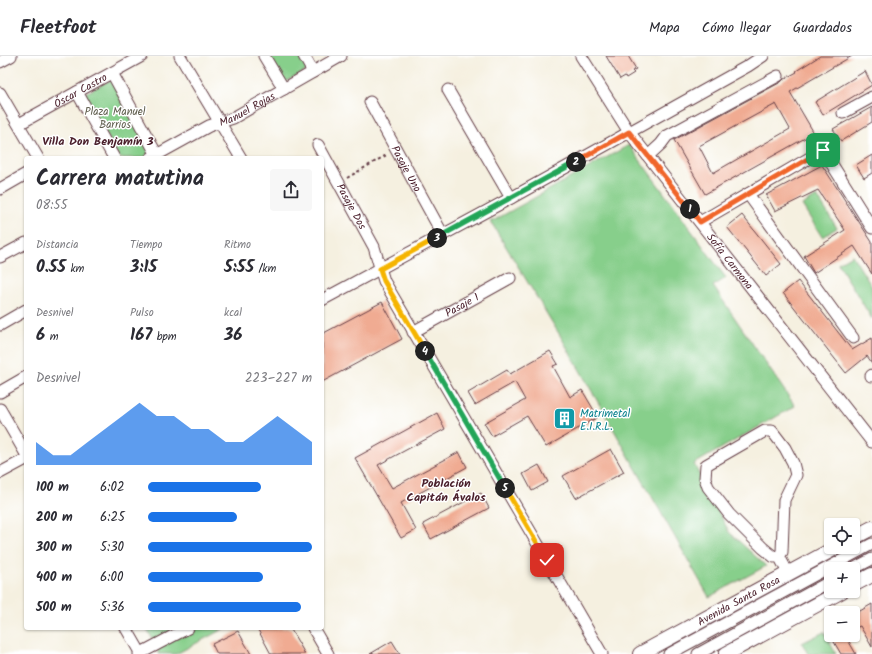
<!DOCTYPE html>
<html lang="es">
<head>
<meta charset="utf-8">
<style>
  body { margin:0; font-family:Kalam,sans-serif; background:#f7f7f7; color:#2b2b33; height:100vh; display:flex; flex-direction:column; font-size:15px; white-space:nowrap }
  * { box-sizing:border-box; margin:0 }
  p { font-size:13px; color:#7c7c81 }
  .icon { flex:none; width:22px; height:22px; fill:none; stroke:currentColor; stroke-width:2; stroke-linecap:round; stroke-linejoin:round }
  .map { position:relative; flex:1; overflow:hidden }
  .panel { position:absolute; left:24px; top:100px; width:300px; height:474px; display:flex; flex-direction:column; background:#fff; border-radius:4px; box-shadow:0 1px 3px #0004 }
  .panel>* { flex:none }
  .controls { position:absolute; left:824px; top:462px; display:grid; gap:8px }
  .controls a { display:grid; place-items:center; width:36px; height:36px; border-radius:4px; background:#fff; box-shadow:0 1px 3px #0004; font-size:20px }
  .pin { position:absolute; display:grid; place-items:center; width:34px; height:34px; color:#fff; margin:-17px; border-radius:8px; box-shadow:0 2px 6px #0006 }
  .km { position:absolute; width:20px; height:20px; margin:-10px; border-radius:50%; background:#222; color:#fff; font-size:11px; line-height:20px; text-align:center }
  .round { display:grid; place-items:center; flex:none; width:42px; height:42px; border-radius:4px; background:#f7f7f7 }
  .summary { display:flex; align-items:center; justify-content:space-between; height:68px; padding:0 12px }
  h1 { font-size:22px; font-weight:700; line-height:30px }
  .stats { display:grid; grid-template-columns:repeat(3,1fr); gap:6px; height:68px; padding:4px 12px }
  .stats div { display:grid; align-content:center }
  .stats b { font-size:17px; font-weight:700 }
  .stats small { font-size:11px; font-weight:400 }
  .stats p { font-size:11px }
  .chart { height:112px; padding:8px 12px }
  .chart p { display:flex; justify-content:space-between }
  .chart svg { width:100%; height:72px; margin-top:4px; fill:#1a73e8; opacity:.7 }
  ul { padding:0 12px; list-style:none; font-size:13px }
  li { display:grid; grid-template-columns:64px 48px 1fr; align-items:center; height:30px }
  li i { height:10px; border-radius:5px; background:#1a73e8 }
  header { display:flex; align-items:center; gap:24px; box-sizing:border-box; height:56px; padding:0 20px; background:#fff; border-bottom:1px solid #e1e1e2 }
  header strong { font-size:19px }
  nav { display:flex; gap:22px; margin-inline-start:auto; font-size:14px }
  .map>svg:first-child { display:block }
  .green { fill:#87cf8b; stroke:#68775b }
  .building { fill:#f0ab92; fill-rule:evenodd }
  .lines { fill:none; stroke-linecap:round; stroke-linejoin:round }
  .minor-casing { stroke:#643e46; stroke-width:13 }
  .major-casing { stroke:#643e46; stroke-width:16 }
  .path { stroke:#643e46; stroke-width:2; stroke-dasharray:3 3; stroke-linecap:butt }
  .minor { stroke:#fff; stroke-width:11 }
  .major { stroke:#fff; stroke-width:14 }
  .split-1-casing { stroke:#fff; stroke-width:8 }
  .split-2-casing { stroke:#fff; stroke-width:8 }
  .split-3-casing { stroke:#fff; stroke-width:8 }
  .split-4-casing { stroke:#fff; stroke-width:8 }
  .split-5-casing { stroke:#fff; stroke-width:8 }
  .split-6-casing { stroke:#fff; stroke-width:8 }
  .split-1 { stroke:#f0652b; stroke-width:5 }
  .split-2 { stroke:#f0652b; stroke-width:5 }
  .split-3 { stroke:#22a559; stroke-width:5 }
  .split-4 { stroke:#f5b400; stroke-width:5 }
  .split-5 { stroke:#22a559; stroke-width:5 }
  .split-6 { stroke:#f5b400; stroke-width:5 }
  .labels { text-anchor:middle; stroke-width:3; stroke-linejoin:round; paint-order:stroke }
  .street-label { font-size:11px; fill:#4a1f2b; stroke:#fff }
  .park-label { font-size:11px; fill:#5f5d4d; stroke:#fff }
  .culture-label { font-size:11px; fill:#0d838f; stroke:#fff; text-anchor:start }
  .neighbourhood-label { font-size:12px; font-weight:bold; fill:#4a1f2b; stroke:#fff }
</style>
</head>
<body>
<header>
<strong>Fleetfoot</strong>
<nav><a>Mapa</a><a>Cómo llegar</a><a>Guardados</a></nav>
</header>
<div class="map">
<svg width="872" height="598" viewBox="0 0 872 598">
  <rect width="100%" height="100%" fill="#fff"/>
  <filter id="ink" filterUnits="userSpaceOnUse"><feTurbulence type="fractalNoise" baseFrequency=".025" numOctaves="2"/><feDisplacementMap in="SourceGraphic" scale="8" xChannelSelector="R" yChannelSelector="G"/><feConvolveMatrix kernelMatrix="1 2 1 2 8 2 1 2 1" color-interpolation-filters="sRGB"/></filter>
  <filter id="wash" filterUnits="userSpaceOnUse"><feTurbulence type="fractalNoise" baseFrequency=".012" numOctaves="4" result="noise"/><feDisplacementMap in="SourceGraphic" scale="16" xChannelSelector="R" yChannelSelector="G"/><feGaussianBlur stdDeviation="0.9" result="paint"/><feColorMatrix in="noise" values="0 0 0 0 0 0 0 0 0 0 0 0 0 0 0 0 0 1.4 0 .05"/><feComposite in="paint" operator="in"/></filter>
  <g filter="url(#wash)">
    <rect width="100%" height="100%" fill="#f5f0e0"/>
    <path class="green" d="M269,0H302L310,13L285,26Z
      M112,23L153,96L142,102H119L84,38Z
      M629,89L726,222L713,230L795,350L694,408L729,476L766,510L709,541L561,281L491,166Z
      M817,140L837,172L822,181L802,149Z
      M852,199L872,231V263L838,207Z
      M148,572H176L153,584L147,573Z
      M195,572H225L176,598H159L156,592Z
      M824,576L836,598H808L802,587Z"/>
    <g id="blocks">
      <path class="building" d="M606,0H628L636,13L632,15L634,17L626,22L625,20L620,23Z
        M820,0H852L790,36L814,77L705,138L674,84L781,26L784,23L797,16L796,15ZM776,48L790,73L713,117L699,90Z
        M865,15L872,29L823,59L815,46Z
        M872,51V66L841,85L833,73Z
        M872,99V117L864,122L856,109Z
        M822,109L872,186V218L854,190L814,217L804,200L845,174L818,134L775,155L766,139Z
        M742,159L781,208L766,220L727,171Z
        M798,225L852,294L872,282V307L867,300L846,317L783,237Z
        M382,246L402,283L322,326V278Z
        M550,295L558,308L553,310L570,341L582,334L598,361L546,391L527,360L492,380L484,367L525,344L515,326L475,349L468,337L507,314L510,318Z
        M437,357L445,373L378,409L392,432L459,396L467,411L401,447L416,474L401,482L355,402Z
        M611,393L624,416L576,442L563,420Z
        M539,409L548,426L532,435L523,418Z
        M481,437L489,452L431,483L423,468Z
        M872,548V591L860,570L853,573V559Z
        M257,572H290L305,598H271Z
        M238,575L251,598H217L212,588Z
        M830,579H845L856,598H841Z
        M392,585L400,598H370Z"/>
    </g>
  </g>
  <g filter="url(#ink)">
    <use href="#blocks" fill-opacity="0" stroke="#643e46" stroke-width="1"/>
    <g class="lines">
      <defs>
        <g id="minor">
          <path d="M180,0L241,102"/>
          <path d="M264,0L284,33"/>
          <path d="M304,0L313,16"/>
          <path id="s1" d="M581,0L629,76L872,386"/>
          <path d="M0,6L11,0"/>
          <path d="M112,17L157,99"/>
          <path d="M448,34L511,142"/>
          <path d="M77,36L114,102"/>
          <path d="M0,37L38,102"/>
          <path id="s2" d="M370,46L443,179"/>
          <path d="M843,57L872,41"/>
          <path id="s3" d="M19,68L142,0"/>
          <path id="s4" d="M318,89L374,191L384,225L602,598"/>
          <path d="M648,100L661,88L667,80L778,20"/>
          <path id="s5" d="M151,102L209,70L233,62L341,0"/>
          <path d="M0,133L26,118"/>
          <path d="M748,138L853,282"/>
          <path d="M700,166L823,94L872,172"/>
          <path d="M0,201L26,187"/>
          <path d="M322,244L511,142L748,10L763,0"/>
          <path d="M0,269L26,254"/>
          <path id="s6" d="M413,276L510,222"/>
          <path d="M871,320L872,319"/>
          <path d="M0,336L26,321"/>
          <path d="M0,353L26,398"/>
          <path d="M765,375H772L785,392L793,407L796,419L784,444L782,496L779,500L774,501L763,492L729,458L708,431L705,422L706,409Z"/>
          <path d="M0,417L26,403"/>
          <path d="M779,500L788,517"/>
          <path d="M853,513L872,503"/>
          <path d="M126,572L141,598"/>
          <path d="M313,572L328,598"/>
          <path d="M139,598L188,572"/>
          <path d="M669,598L872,488"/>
          <path d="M698,598L831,525"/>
        </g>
        <g id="major">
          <path d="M853,482L872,472"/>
          <path d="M853,529L872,519"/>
          <path id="s7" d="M640,598L837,491"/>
          <path d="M726,598L842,535"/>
        </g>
      </defs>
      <use href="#minor" class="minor-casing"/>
      <use href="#major" class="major-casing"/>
      <path class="path" d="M347,122L388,98"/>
      <use href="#minor" class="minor"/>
      <use href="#major" class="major"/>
    </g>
  </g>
  <g class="lines" filter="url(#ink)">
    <defs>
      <path id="split-1" d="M690,153L700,166L823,94"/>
      <path id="split-2" d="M576,106L629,76L690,153"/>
      <path id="split-3" d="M437,182L576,106"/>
      <path id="split-4" d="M425,295L384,225L380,213L437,182"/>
      <path id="split-5" d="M425,295L505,432"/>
      <path id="split-6" d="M505,432L547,504"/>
    </defs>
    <use href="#split-1" class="split-1-casing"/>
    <use href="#split-2" class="split-2-casing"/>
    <use href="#split-3" class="split-3-casing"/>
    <use href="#split-4" class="split-4-casing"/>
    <use href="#split-5" class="split-5-casing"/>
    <use href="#split-6" class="split-6-casing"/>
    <use href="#split-1" class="split-1"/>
    <use href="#split-2" class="split-2"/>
    <use href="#split-3" class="split-3"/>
    <use href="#split-4" class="split-4"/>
    <use href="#split-5" class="split-5"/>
    <use href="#split-6" class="split-6"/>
  </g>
  <defs>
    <symbol id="building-square" viewBox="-11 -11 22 22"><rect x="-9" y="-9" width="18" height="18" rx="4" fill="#0f9aa8" stroke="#fff"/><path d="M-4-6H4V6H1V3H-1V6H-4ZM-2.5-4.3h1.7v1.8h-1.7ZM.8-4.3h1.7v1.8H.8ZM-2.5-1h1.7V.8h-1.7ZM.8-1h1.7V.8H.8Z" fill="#fff"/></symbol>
  </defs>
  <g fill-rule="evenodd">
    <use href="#building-square" x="552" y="350" width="25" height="25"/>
  </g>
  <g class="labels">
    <g class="street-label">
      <text dy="4" stroke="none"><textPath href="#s3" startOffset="70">Óscar Castro</textPath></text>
      <text dy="4" stroke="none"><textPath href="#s5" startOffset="108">Manuel Rojas</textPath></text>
      <text dy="4" stroke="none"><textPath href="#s2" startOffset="76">Pasaje Uno</textPath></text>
      <text dy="4" stroke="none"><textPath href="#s4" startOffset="70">Pasaje Dos</textPath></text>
      <text dy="4" stroke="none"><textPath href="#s1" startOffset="254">Sofía Carmona</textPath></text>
      <text dy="4" stroke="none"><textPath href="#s6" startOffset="56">Pasaje 1</textPath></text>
      <text dy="4" stroke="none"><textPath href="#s7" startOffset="112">Avenida Santa Rosa</textPath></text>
    </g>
    <g class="park-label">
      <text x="115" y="59">Plaza Manuel<tspan x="115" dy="13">Barrios</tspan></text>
    </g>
    <g class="culture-label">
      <text x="580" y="361">Matrimetal<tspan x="580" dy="13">E.I.R.L.</tspan></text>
    </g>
    <g class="neighbourhood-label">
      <text x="98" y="89">Villa Don Benjamín 3</text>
      <text x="446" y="431">Población<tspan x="446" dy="14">Capitán Ávalos</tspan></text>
    </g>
  </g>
</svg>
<div class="controls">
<a><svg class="icon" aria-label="locate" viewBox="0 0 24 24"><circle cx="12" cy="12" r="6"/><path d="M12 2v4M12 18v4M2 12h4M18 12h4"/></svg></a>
<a>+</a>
<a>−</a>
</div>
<div class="pin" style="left:823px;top:94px;background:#1e9e55"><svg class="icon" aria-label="arrive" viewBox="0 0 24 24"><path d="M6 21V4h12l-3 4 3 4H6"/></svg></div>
<div class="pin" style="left:547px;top:504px;background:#d93025"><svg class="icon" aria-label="check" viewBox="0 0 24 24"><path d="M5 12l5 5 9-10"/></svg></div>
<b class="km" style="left:690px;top:153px">1</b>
<b class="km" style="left:576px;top:106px">2</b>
<b class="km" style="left:437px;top:182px">3</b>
<b class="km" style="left:425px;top:295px">4</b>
<b class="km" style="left:505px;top:432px">5</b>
<section class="panel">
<div class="summary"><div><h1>Carrera matutina</h1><p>08:55</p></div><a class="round"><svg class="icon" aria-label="share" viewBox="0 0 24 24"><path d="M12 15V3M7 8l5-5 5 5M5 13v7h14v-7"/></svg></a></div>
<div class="stats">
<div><p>Distancia</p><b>0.55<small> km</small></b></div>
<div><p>Tiempo</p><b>3:15</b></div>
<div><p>Ritmo</p><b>5:55<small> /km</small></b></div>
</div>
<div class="stats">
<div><p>Desnivel</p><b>6<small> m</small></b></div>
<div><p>Pulso</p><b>167<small> bpm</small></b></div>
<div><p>kcal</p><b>36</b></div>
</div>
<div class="chart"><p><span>Desnivel</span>223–227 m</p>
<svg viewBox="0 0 160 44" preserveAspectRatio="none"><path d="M0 44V30L10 38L20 38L30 30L40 22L50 14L60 6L70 14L80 14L90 22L100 22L110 30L120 30L130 22L140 14L150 22L160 30V44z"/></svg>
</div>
<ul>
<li><b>100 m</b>6:02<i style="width:69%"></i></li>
<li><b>200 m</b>6:25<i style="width:54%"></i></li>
<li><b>300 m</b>5:30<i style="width:100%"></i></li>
<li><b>400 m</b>6:00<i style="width:70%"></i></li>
<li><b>500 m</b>5:36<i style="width:93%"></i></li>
</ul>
</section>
</div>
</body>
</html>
